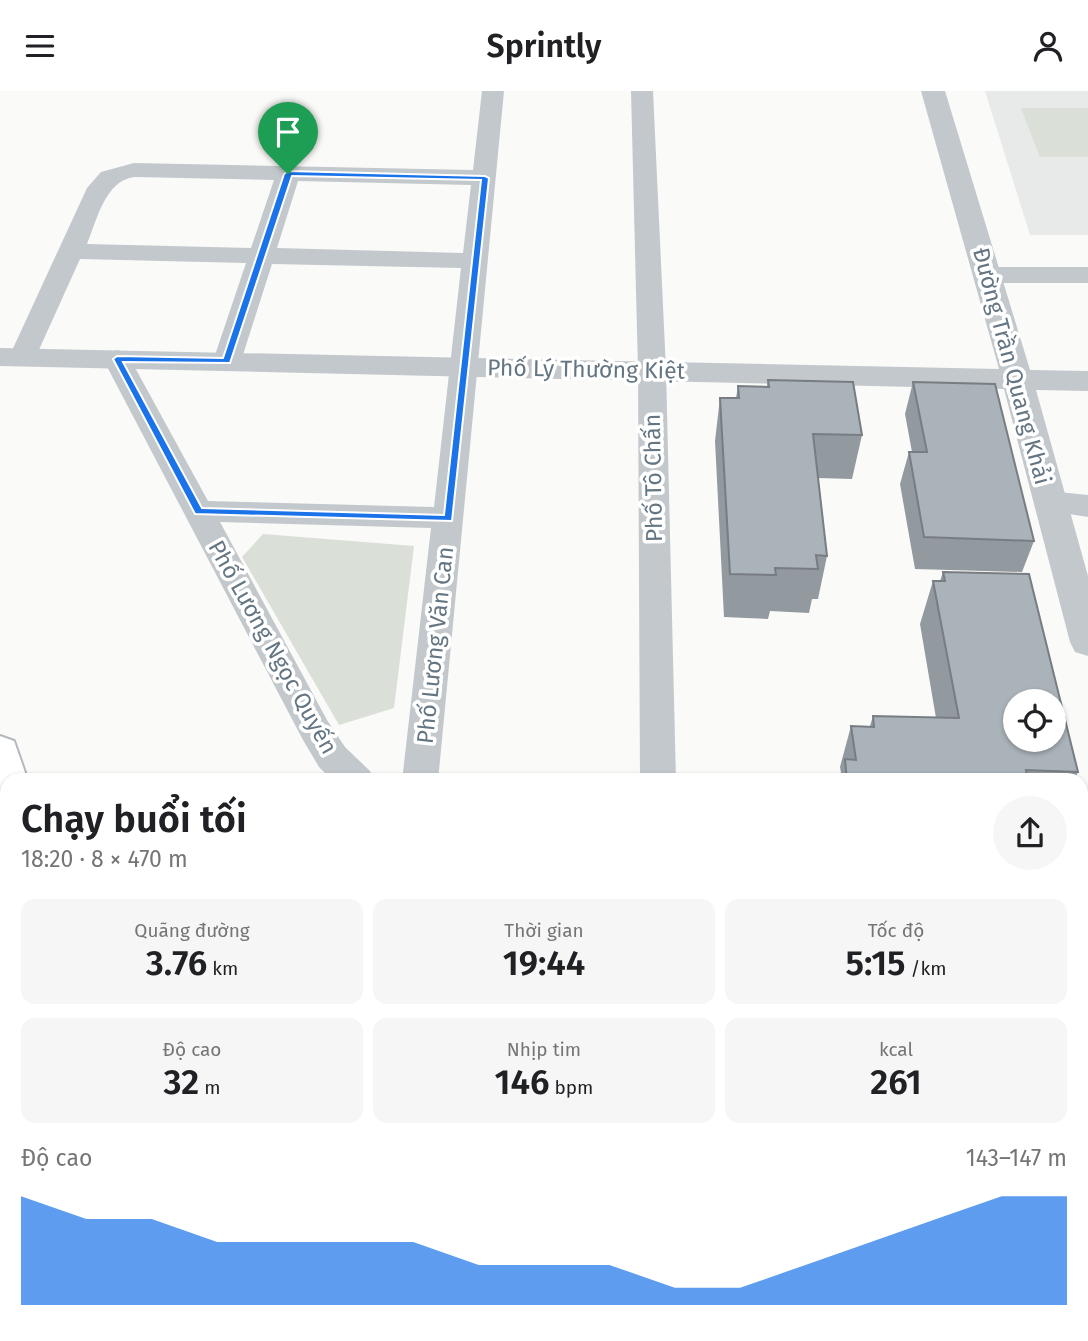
<!DOCTYPE html>
<html lang="vi">
<head>
<meta charset="utf-8">
<style>
  body { margin:0; font-family:"Fira Sans",sans-serif; background:#f6f6f6; color:#202124; height:100vh; display:flex; flex-direction:column; font-size:26px; white-space:nowrap }
  * { box-sizing:border-box; margin:0 }
  p { font-size:23px; color:#757577 }
  .icon { flex:none; width:38px; height:38px; fill:none; stroke:currentColor; stroke-width:2; stroke-linecap:round; stroke-linejoin:round }
  .map { position:relative; flex:1; overflow:hidden }
  .side { position:absolute; left:0px; top:682px; width:1088px; height:569px; display:flex; flex-direction:column; background:#fff; border-radius:21px 21px 0 0; box-shadow:0 2px 5px #0004 }
  .side>* { flex:none }
  .tools { position:absolute; left:1003px; top:598px; display:grid; gap:14px }
  .tools a { display:grid; place-items:center; width:63px; height:63px; border-radius:50%; background:#fff; box-shadow:0 2px 5px #0004; font-size:35px }
  .pin { position:absolute; display:grid; place-items:center; width:60px; height:60px; color:#fff; margin:-72px -30px; border-radius:50% 50% 50% 0; rotate:-45deg; box-shadow:0 0 7px #0007 }
  .pin .icon { rotate:45deg }
  .round { display:grid; place-items:center; flex:none; width:74px; height:74px; border-radius:37px; background:#f6f6f6 }
  .overview { display:flex; align-items:center; justify-content:space-between; height:119px; padding:0 21px }
  h1 { font-size:38px; font-weight:600; line-height:52px }
  .metrics { display:grid; grid-template-columns:repeat(3,1fr); gap:10px; height:119px; padding:7px 21px }
  .metrics div { display:grid; align-content:center; border-radius:14px; background:#f6f6f6; text-align:center }
  .metrics b { font-size:35px; font-weight:600 }
  .metrics small { font-size:19px; font-weight:400 }
  .metrics p { font-size:19px }
  .chart { height:196px; padding:14px 21px }
  .chart p { display:flex; justify-content:space-between }
  .chart svg { width:100%; height:126px; margin-top:7px; fill:#1a73e8; opacity:.7 }
  header { display:flex; justify-content:space-between; align-items:center; height:91px; padding:0 21px; background:#fff; font-size:32px; font-weight:600 }
  .map>svg:first-child { display:block }
  .built { fill:#e8e9e9 }
  .green { fill:#dadfd7 }
  .lines { fill:none; stroke-linecap:round; stroke-linejoin:round }
  .trunk-casing { stroke:#b4b9bd; stroke-width:4 }
  .minor { fill:#c3c8cc; fill-rule:evenodd }
  .tertiary { fill:#c3c8cc; fill-rule:evenodd }
  .trunk { fill:#fff; fill-rule:evenodd }
  .wall { fill:#929a9f }
  .building { fill:#aab3b9; stroke:#777d82; stroke-width:2; fill-rule:evenodd }
  .route { fill:#1a73e8; stroke:#fff; stroke-width:2; fill-rule:evenodd }
  .labels { text-anchor:middle; stroke-width:7; stroke-linejoin:round; paint-order:stroke }
  .street-label { font-size:23px; fill:#657683; stroke:#fff }
</style>
</head>
<body>
<header><svg class="icon" aria-label="menu" viewBox="0 0 24 24"><path d="M4 6h16M4 12h16M4 18h16"/></svg>Sprintly<svg class="icon" aria-label="person" viewBox="0 0 24 24"><circle cx="12" cy="8" r="4"/><path d="M4 21q1-7 8-7t8 7"/></svg></header>
<div class="map">
<svg width="1088" height="1250" viewBox="0 0 1088 1250">
  <rect width="100%" height="100%" fill="#fafaf8"/>
  <path class="built" d="M985,0H1088V144H1030Z"/>
  <path class="green" d="M1021,17H1088V66H1040Z
    M263,443L414,455L394,617L339,634L242,466Z"/>
  <g class="lines">
    <defs>
      <path id="trunk" d="M0,645L14,650L28,690H7V706L0,703Z
        M7,967V1014L0,1017V970Z
        M0,1094L7,1096V1146L0,1143Z
        M1082,1210L1088,1211V1250H1062L1059,1244H1082Z
        M767,1244H842L844,1250H769Z"/>
    </defs>
    <use href="#trunk" class="trunk-casing"/>
    <path class="minor" d="M482,0H504L438,690H402L431,437L220,431L327,629L345,656L370,680L375,690H333L319,676L303,649L103,268L107,262L117,259L127,262L208,410L434,416L461,177L272,173L241,270L237,276L227,279L217,276L213,270L246,172L80,168L33,272L23,275L13,272L9,266L87,97L101,81L134,72L473,79ZM134,86L274,89L251,157L87,153C97,129 105,90 134,86ZM298,90L471,94L463,162L277,157Z
      M631,0H653L666,279L676,690H640L638,279Z
      M989,176H1088V192H989L980,190L976,184L980,178Z
      M1049,400L1088,404V426L1038,418L1034,411L1038,404Z
      M1082,828L1088,829V863L1082,862Z"/>
    <path class="tertiary" d="M921,0H945L1030,279L1088,280V300L1036,299L1088,485V565L1075,561L1070,551L1004,298L0,275V257L999,278Z
      M29,1244H121L120,1250H30Z"/>
    <use href="#trunk" class="trunk"/>
  </g>
  <path class="wall" d="M768,289L862,344L852,388L818,387L827,465L818,508H812L809,522L770,520L768,528L724,526L715,350L720,307H736L738,295H767Z
    M913,291L1034,450L1022,481L915,478L900,393L909,361H912L905,323Z
    M943,481L1078,681L1074,690H839L841,682L840,676L851,635H870L873,625L936,627L920,533L933,490H940Z"/>
  <path class="building" d="M768,289L853,291L862,344L813,343L827,465L816,464L818,478L775,477L776,484L730,483L720,307H739L738,295L769,296Z
    M913,291L995,293L1034,450L924,446L909,361H927Z
    M943,481L1029,483L1078,681L1026,679L1028,690H847L845,668L856,669L851,635L874,636L873,625L959,627L933,490H945ZM1015,611H1054V649H1015Z"/>
  <path class="route" d="M288,80L485,85L489,87L452,430L195,423L113,268L117,265L223,267L284,83ZM292,85L481,89L444,424L202,417L123,271L230,272Z"/>
  <g class="labels">
    <g class="street-label">
      <text transform="translate(1012 275) rotate(75)" y="8">Đường Trần Quang Khải</text>
      <text transform="translate(586 278) rotate(1)" y="8">Phố Lý Thường Kiệt</text>
      <text transform="translate(653 387) rotate(-91)" y="8">Phố Tô Chấn</text>
      <text transform="translate(435 554) rotate(-84)" y="8">Phố Lương Văn Can</text>
      <text transform="translate(273 556) rotate(61)" y="8">Phố Lương Ngọc Quyến</text>
    </g>
  </g>
</svg>
<div class="tools">
<a><svg class="icon" aria-label="locate" viewBox="0 0 24 24"><circle cx="12" cy="12" r="6"/><path d="M12 2v4M12 18v4M2 12h4M18 12h4"/></svg></a>
</div>
<div class="pin" style="left:288px;top:83px;background:#1e9e55"><svg class="icon" aria-label="arrive" viewBox="0 0 24 24"><path d="M6 21V4h12l-3 4 3 4H6"/></svg></div>
<section class="side">
<div class="overview"><div><h1>Chạy buổi tối</h1><p>18:20 · 8 × 470 m</p></div><a class="round"><svg class="icon" aria-label="share" viewBox="0 0 24 24"><path d="M12 15V3M7 8l5-5 5 5M5 13v7h14v-7"/></svg></a></div>
<div class="metrics">
<div><p>Quãng đường</p><b>3.76<small> km</small></b></div>
<div><p>Thời gian</p><b>19:44</b></div>
<div><p>Tốc độ</p><b>5:15<small> /km</small></b></div>
</div>
<div class="metrics">
<div><p>Độ cao</p><b>32<small> m</small></b></div>
<div><p>Nhịp tim</p><b>146<small> bpm</small></b></div>
<div><p>kcal</p><b>261</b></div>
</div>
<div class="chart"><p><span>Độ cao</span>143–147 m</p>
<svg viewBox="0 0 160 44" preserveAspectRatio="none"><path d="M0 44V6L10 14L20 14L30 22L40 22L50 22L60 22L70 30L80 30L90 30L100 38L110 38L120 30L130 22L140 14L150 6L160 6V44z"/></svg>
</div>
</section>
</div>
</body>
</html>
